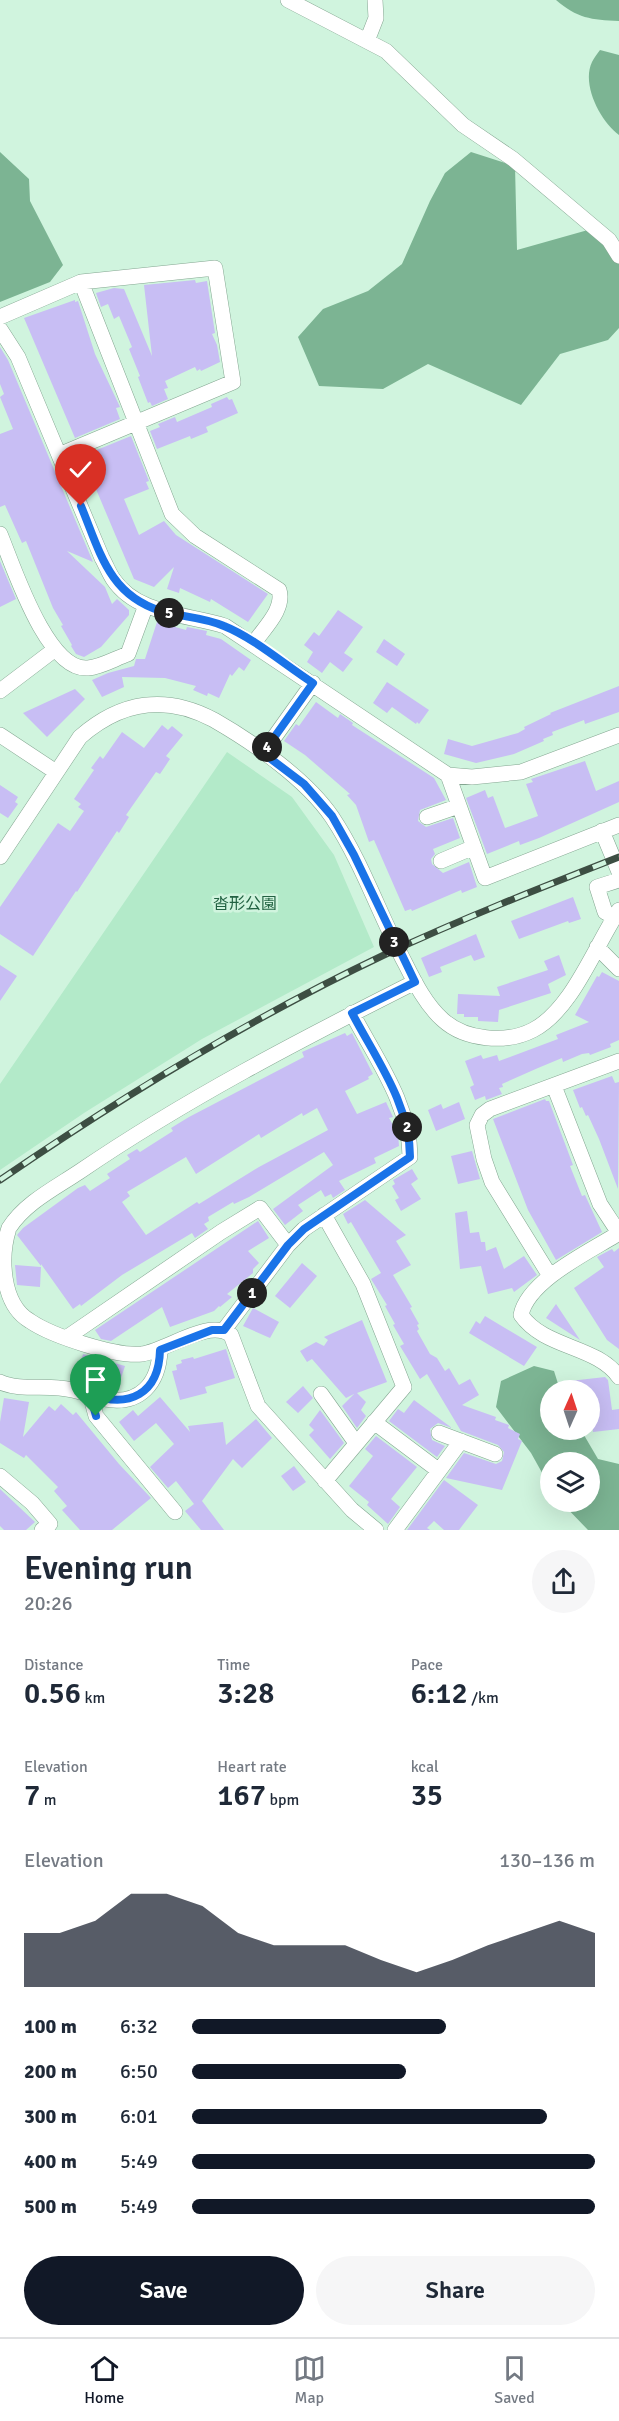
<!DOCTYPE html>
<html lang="en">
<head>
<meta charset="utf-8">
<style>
  body { margin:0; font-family:Signika,"Noto Sans JP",sans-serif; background:#f6f6f7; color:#1f2937; height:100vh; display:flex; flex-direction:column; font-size:22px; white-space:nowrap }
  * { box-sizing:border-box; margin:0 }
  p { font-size:20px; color:#747a83 }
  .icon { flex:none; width:33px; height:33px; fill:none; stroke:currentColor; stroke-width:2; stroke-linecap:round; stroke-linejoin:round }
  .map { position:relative; height:1530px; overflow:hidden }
  .sheet { display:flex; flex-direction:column; background:#fff; flex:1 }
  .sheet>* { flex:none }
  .needle { width:39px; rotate:3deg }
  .controls { position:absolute; left:540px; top:1380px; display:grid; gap:12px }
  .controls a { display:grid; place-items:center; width:60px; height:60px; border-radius:50%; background:#fff; box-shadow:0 6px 24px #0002; font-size:30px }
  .pin { position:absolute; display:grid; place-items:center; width:51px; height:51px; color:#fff; margin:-62px -26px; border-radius:50% 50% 50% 0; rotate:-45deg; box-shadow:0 0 6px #0007 }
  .pin .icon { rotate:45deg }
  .km { position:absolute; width:30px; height:30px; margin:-15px; border-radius:50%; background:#222; color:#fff; font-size:16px; line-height:30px; text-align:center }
  .round { display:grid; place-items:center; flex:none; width:63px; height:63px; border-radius:32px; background:#f6f6f7 }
  .overview { display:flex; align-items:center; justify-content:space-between; height:102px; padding:0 24px }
  h1 { font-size:33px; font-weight:600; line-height:45px }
  .figures { display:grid; grid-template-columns:repeat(3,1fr); gap:9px; height:102px; padding:6px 24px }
  .figures div { display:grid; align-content:center }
  .figures b { font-size:30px; font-weight:600 }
  .figures small { font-size:16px; font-weight:400 }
  .figures p { font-size:16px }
  .chart { height:168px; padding:12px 24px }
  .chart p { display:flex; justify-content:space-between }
  .chart svg { width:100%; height:108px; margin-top:6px; fill:#111827; opacity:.7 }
  .cta { display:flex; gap:12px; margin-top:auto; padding:12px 24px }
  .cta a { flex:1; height:69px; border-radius:36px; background:#111827; color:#fff; font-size:24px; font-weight:600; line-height:69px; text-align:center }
  .cta a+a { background:#f6f6f7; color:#1f2937 }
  ul { padding:0 24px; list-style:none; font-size:20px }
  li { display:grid; grid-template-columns:96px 72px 1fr; align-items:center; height:45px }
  li i { height:15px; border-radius:8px; background:#111827 }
  .dock { display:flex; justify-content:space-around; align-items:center; height:84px; border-top:2px solid #e0e1e3; background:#fff; font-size:16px; color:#747a83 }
  .dock a { display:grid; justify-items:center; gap:3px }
  .dock .selected { color:#111827 }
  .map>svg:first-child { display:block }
  .green { fill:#b3eac9 }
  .forest { fill:#7cb493 }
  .building { fill:#c8bef4; fill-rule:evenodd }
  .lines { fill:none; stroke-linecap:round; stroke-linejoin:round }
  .street-casing { stroke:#84a691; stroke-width:16 }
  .street { stroke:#fff; stroke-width:15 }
  .rail-casing { stroke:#3d4e43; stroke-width:7 }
  .rail { stroke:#d0f4de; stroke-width:4.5; stroke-dasharray:14; stroke-linecap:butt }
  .route-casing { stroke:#fff; stroke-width:12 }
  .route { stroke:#1a73e8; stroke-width:8 }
  .labels { text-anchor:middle; stroke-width:5; stroke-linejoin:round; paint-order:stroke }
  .park-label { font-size:16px; fill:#226242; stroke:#d0f4de }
</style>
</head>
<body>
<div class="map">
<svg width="619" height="1530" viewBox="0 0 619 1530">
  <rect width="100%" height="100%" fill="#d0f4de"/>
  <path class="green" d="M227,752L292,797L334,855L374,947L202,1039L84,1113L0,1170V1084Z"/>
  <path class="forest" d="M556,0H619V21C591,20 577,18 556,0Z
    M600,50L619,55V135C601,122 581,85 592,62C594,58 597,54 600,50Z
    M0,152L29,179L30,201L63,265L50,282L0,302Z
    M471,152L515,166L517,250L595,228L619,254V328L608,340L560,354L521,405L428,364L383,389L319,386L298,337L323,309L368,291L402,264L430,201L445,173Z
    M534,1366L554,1371L560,1390H550V1430H581L598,1459L619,1464V1530H588L561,1502H590V1462H550V1487L531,1453L496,1407L501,1381Z"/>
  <path class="building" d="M195,280L196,283L207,281L215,333L212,334L217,345L220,362L201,371L200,369L197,371L195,367L165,381L168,388L164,389L168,399L152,406L150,402L148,403L138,377L140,376L129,349L132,347L119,316L114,319L108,304L101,307L96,293L114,288L124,289L152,356L144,285Z
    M75,300V302L78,301L95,354L120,407L116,408L120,419L75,438L24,318Z
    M0,347L8,360L93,562L67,551L105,587L112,604L117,599L129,610V615L101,647L84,657L76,654L71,646L72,645L61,626L63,625L53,608L26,541L22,543L5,505L0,507V434L13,429L0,397L4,394L0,384Z
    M227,397L229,400L232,399L238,413L206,427L208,432L191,439L190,436L157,449L150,431L160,427L158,424L175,417L177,422L212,407L211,404Z
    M131,436L149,481L146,482L149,489L124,499L139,535L164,521L176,535L268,594L248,622L211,599L210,602L180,588L179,593L167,589L174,567L154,587L134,579L82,456Z
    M0,561L16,599L0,607Z
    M338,610L363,627L344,653L353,659L343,672L330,662L322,673L307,662L313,652L304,645L314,632L319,636Z
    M157,622L186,630L187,627L207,631L206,635L221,639L251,660L244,671L239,667L232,676L230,674L219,698L208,693L207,696L193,690L196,686L165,678L122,677L124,687L102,697L92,680L108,673L134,666L136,659H145Z
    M384,639L405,654L397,666L376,652Z
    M387,682L429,710L419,724L417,722L416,724L392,707L387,713L373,703Z
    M619,686V712L585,724L584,720L552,732L553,735L543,739L544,741L514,754L476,763L444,754L448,739L472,746L518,733L525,729L524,727L551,714L550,713Z
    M75,689L85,699L47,737L23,713Z
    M316,702L338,718L340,714L353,723L352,725L434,778L446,800L420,810L418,821L426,827L453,818L460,838L433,849L435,854L431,859L432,864L443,873L469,862L477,887L462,893L461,890L412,911L411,909L405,911L374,840L369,842L356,805L347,795L350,794L305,755L284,741L296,724L299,726Z
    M162,725L168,730L172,726L183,735L166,756L170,759L160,774L156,772L126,815L129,817L119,833L117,831L77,892L76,891L33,956L0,934V907L58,823L70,831L84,811L78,807L81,804L74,799L94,770L91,768L100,756L103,759L122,732L144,748Z
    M585,761L596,791L619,781V802L539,838L520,845L519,841L487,854L466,798L485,790L488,798L493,796L505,828L538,816L526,784L533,782L531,779Z
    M0,785L18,797L15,802L18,804L8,818L0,813Z
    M573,897L581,919L569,923L568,921L519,939L511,921Z
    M476,934L485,957L474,961L471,955L440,967L442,972L429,977L421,958Z
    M559,955L566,975L548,984L551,993L499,1010L498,1022L478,1021V1017H464V1014H457L458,994L500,996L497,987L548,970L544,961Z
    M0,965L17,976L0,1001Z
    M602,972L619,981V1040L610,1044L611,1047L590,1055L589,1053L582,1054L563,1062L562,1058L538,1068L502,1084L503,1087L499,1088L502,1094L486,1100L485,1096L475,1100L470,1087L474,1085L465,1061L481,1055L483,1059L497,1055L499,1061L558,1039L556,1035L589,1022L575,1015L597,976L599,977Z
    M345,1033L347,1036L352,1033L373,1074L368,1077L369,1079L345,1091L357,1114L386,1102L393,1117L389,1118L398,1134L399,1146L374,1158L376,1163L339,1181L345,1190L333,1198L331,1194L325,1197L321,1190L298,1205L303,1211L285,1225L273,1209L333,1165L324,1152L249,1197L234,1204L233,1202L208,1217L209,1221L204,1224L208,1229L195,1238L192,1233L122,1275L81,1306L80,1304L73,1309L41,1264V1266L17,1235L23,1228L78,1188L85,1185L90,1191L110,1178L107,1174L130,1159L127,1155L137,1149L140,1152L173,1131L171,1128L189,1117L304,1057L302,1052ZM317,1108L328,1130L259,1167L199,1204L197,1202L146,1235L122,1202L130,1196L127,1192L186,1157L196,1174L259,1134L261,1138L302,1113L303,1116Z
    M612,1076L615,1083L619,1082L618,1189L599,1139L588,1115L586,1116L582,1107L580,1108L573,1090Z
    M545,1099L546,1101H549L573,1165L570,1166L582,1196L585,1195L602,1232L556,1260L528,1210L493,1119Z
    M459,1102L465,1119L436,1131L428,1110L441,1104L443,1109Z
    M472,1151L480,1179L458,1184L451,1156Z
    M412,1169L418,1179L411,1184L421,1199L401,1211L395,1200L399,1198L392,1186L395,1184L393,1180Z
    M365,1200L406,1235L396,1241L411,1265L393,1275L412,1307L410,1308L419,1324L417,1325L419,1329L417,1331L430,1354L437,1358L445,1371L449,1368L459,1385L470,1379L479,1395L462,1405L496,1417L495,1420L509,1425L508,1428L520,1434L518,1439L522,1441L502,1490L446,1478L464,1453L496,1464L502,1461L504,1452L498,1445L461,1431L427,1374L420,1379L400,1346L404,1344L393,1325L395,1324L385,1306L387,1305L371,1279L381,1273L351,1222L348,1224L343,1214Z
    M467,1211L470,1233L479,1232L481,1242H485L486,1251L496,1247L504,1269L524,1256L537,1275L514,1292L512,1288L488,1294L481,1266L460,1269L455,1213Z
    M258,1221L269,1238L248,1251L259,1263L253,1269V1273L227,1294L232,1297L220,1307L219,1306L214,1311L170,1327L162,1307L111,1341L101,1339L95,1330Z
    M619,1248V1349L607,1340L574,1288L604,1267L597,1257L612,1249L614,1252Z
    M302,1263L317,1276L290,1308L275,1296Z
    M15,1265L41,1267L40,1287L17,1285Z
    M556,1304L580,1340L546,1318Z
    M253,1308L279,1322L270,1338L243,1326Z
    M485,1316L537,1347L524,1366L469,1333L476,1321L480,1324Z
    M362,1320L387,1382L357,1393L366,1402L361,1410L366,1416L357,1428L342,1406L354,1394L346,1398L312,1359L307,1362L300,1351L316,1342L324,1346L328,1340L324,1337Z
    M226,1349L235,1378L205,1387L207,1393L180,1400L172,1371L177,1370L176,1365L182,1363L181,1360L193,1357L194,1359Z
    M83,1354L125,1366L118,1387L78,1372Z
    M605,1377L608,1380L612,1410L619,1409V1429L593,1432L590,1390H562L561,1382Z
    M303,1386L313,1398L298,1413L286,1402Z
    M160,1397L190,1432L188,1426L223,1422L226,1445L256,1419L272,1438L242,1468L233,1459L202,1501L224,1530H201L185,1511L194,1504L176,1481L168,1488L150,1467L174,1444L156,1423L134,1441L119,1422L133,1410L138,1416Z
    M4,1398L29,1402L23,1437L49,1406L55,1411L61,1404L73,1415L76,1412L119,1464L151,1498L112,1530H80L62,1510L67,1506L54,1491L58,1487L26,1455L24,1458L0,1443V1422Z
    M414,1400L452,1428L438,1423L430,1429L432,1440L445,1446L437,1457L389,1421L398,1409L404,1413Z
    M320,1410L344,1443L330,1459L309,1435L314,1430L309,1425Z
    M376,1436L417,1467L391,1499L400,1507L388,1524L367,1505L369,1502L349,1486L373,1456L365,1449Z
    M294,1466L306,1482L293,1491L281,1476Z
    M444,1480L478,1505L459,1530H444L434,1521L427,1528L430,1530H407Z
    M0,1489L35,1522L26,1530H4L0,1526Z"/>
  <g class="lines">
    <defs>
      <path id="street" d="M288,0L386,51L463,125L513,159L609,240L619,256
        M367,41L376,18L375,0
        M81,282L172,514L195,536L279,590C285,609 264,628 254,643
        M0,317L81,282L215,268L233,382L59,455
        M0,329L18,357L102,558C106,565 109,573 113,579C137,615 188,614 225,626L448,775L472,777L521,772L619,735
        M0,534C13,565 47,672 88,668C101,667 116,658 128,654L146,605
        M0,691L54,650
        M0,735L56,772
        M263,753L313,683
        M448,775L485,878L619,825
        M427,817L459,806
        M602,831L619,872
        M0,857L80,737C121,701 166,694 214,720C254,743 306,779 332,817C362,862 380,916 405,963C415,983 426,1005 443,1020C465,1040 506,1044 533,1030C572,1010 595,946 619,910
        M441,861L474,847
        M614,917L605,912L597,887L619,880
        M597,947L619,969
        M554,1086L600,1204L619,1233
        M324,1215L363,1284L404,1387L325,1481
        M619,1233C591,1251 528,1280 521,1315C545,1349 596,1345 619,1377
        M550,1276L492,1182L484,1159L477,1125L482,1115L490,1109L619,1061
        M224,1330L288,1245L304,1229L410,1157C410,1104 376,1059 352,1013
        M66,1338L221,1232L260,1208L288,1245
        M0,1382C18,1390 40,1386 59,1388C76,1389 89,1395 104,1399C140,1406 159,1383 160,1350
        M90,1394L96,1416L175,1512
        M321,1394L356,1443
        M374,1422L438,1470
        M439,1433L495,1454
        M0,1476L32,1503L50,1524L42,1530
        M376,1530L352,1510L258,1406L231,1335C209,1318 168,1350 142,1354C116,1357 52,1336 30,1321C1,1304 0,1256 9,1228C25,1203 55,1188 79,1172C186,1099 300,1040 415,982
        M395,1530L461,1441"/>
    </defs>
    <use href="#street" class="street-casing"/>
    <use href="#street" class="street"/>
    <defs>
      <path id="rail" d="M0,1180C123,1096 249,1019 384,955C461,919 540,888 619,857"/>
    </defs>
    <use href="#rail" class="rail-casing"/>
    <use href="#rail" class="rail"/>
  </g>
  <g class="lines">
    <defs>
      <path id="route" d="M81,506C100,552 109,595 161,611C181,617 203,617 224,626C254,638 285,665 313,683L263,753L304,784L332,816L354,855L415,982L352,1013C376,1059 410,1104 410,1157L304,1229L288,1245L224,1330H212L160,1350C159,1394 129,1409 90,1394L96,1416"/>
    </defs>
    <use href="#route" class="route-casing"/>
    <use href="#route" class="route"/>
  </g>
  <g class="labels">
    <g class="park-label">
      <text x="245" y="909">沓形公園</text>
    </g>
  </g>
</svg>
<div class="controls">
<a><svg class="needle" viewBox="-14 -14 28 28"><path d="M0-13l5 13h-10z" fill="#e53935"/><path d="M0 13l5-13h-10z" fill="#747a83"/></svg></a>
<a><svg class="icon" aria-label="layers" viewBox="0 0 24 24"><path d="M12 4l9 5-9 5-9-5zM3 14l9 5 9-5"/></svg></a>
</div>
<div class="pin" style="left:96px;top:1416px;background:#1e9e55"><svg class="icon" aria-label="arrive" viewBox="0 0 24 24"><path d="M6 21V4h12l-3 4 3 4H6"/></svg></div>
<div class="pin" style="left:81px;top:506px;background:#d93025"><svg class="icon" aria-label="check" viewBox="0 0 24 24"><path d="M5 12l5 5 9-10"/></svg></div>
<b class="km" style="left:252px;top:1293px">1</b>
<b class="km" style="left:407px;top:1127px">2</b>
<b class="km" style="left:394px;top:942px">3</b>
<b class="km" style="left:267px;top:747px">4</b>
<b class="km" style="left:169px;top:613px">5</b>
</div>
<section class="sheet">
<div class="overview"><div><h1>Evening run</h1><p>20:26</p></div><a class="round"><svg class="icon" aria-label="share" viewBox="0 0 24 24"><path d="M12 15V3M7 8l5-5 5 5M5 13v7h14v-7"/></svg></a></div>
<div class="figures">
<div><p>Distance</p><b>0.56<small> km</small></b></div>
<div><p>Time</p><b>3:28</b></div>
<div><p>Pace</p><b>6:12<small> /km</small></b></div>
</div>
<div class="figures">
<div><p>Elevation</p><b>7<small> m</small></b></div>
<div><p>Heart rate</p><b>167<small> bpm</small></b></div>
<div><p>kcal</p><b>35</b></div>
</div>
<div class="chart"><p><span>Elevation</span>130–136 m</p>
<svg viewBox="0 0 160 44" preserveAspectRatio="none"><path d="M0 44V22L10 22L20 17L30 6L40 6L50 11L60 22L70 27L80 27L90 27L100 33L110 38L120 33L130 27L140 22L150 17L160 22V44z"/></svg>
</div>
<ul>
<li><b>100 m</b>6:32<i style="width:63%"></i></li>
<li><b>200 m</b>6:50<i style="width:53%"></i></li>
<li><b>300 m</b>6:01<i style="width:88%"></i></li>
<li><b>400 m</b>5:49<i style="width:100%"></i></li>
<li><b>500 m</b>5:49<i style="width:100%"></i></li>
</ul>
<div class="cta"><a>Save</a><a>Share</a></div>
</section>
<nav class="dock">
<a class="selected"><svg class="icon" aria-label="home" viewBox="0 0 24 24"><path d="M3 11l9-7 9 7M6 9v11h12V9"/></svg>Home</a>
<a><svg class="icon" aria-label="map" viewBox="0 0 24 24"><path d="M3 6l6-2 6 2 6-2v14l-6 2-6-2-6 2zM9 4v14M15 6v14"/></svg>Map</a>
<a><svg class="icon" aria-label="saved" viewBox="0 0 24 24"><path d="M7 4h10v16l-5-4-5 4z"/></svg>Saved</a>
</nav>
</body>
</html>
